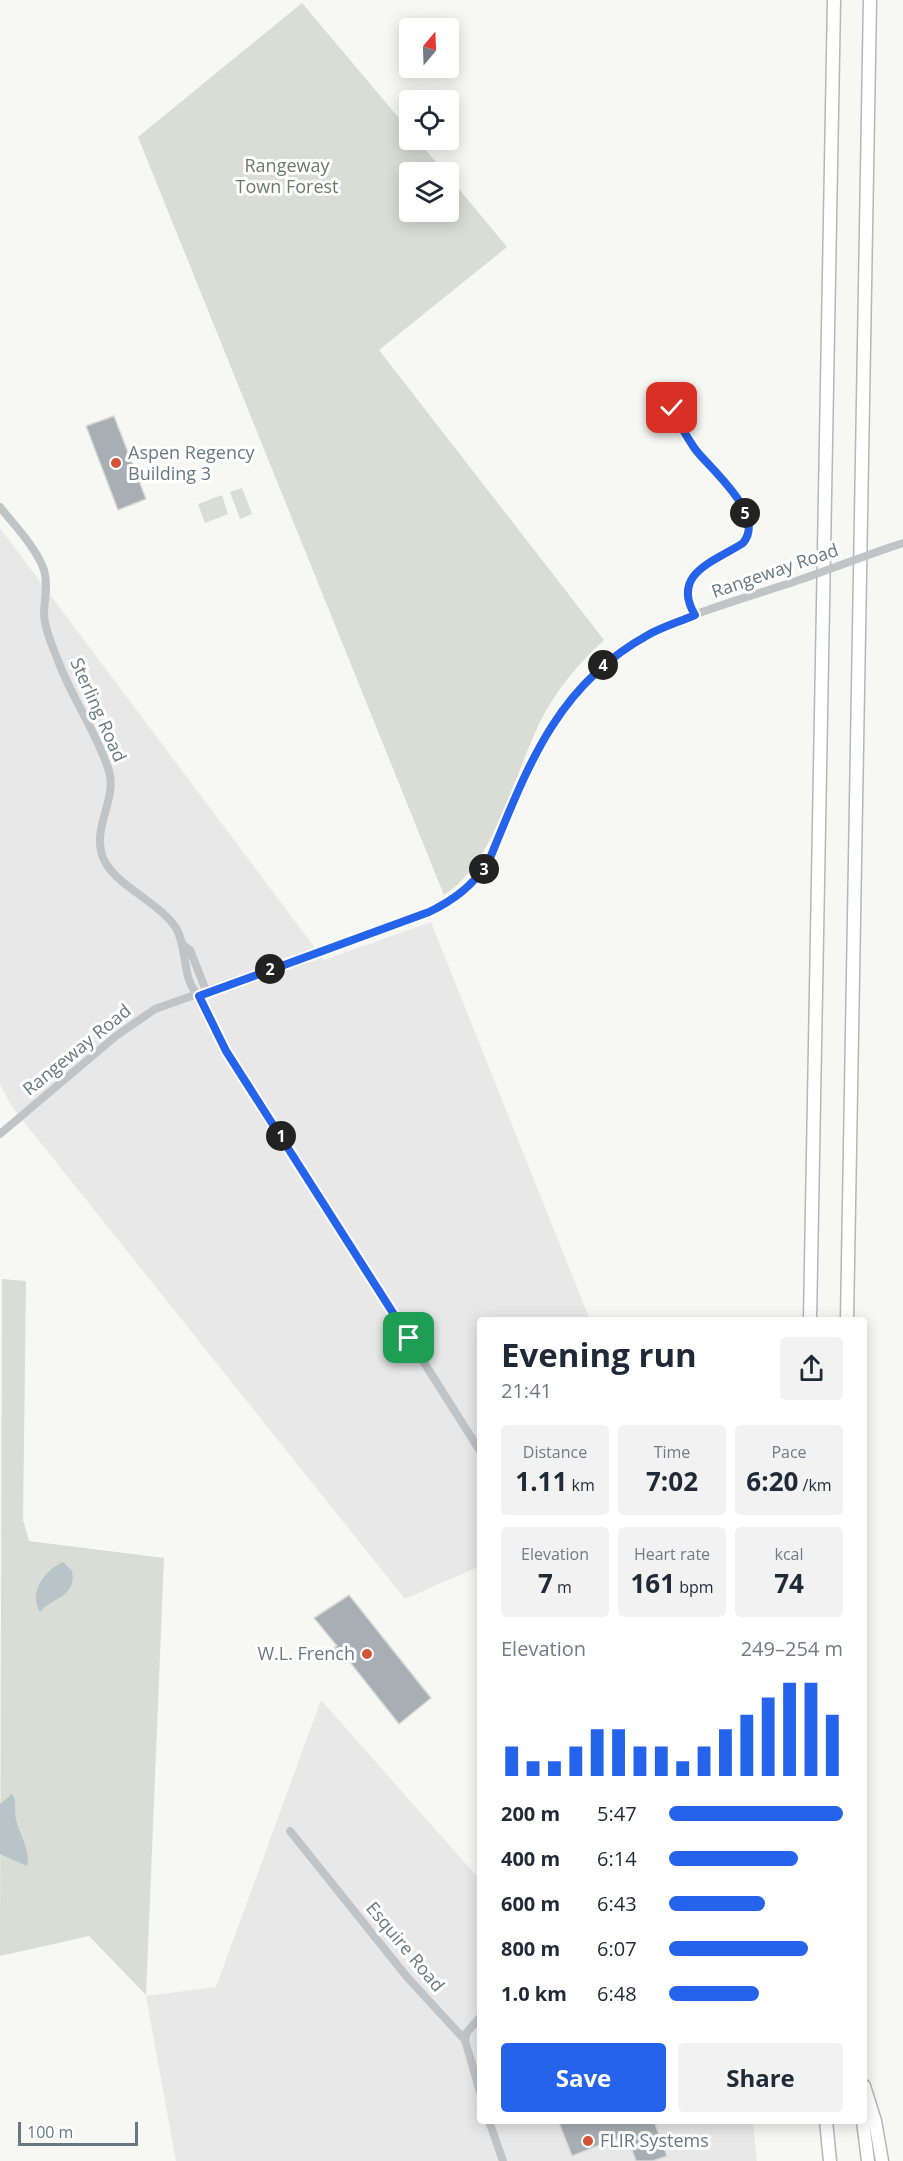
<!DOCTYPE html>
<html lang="en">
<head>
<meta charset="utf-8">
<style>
  body { margin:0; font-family:"Open Sans",sans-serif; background:#f2f2f3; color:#1f2937; height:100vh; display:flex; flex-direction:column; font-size:22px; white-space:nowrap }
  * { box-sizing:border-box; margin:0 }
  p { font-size:20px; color:#747a83 }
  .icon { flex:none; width:33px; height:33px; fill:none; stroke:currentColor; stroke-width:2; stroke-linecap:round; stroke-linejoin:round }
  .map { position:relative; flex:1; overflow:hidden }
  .side { position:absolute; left:477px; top:1317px; width:390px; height:807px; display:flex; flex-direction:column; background:#fff; border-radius:6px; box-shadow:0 3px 15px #0003 }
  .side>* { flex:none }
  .needle { width:39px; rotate:19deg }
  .tools { position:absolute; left:399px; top:18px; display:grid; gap:12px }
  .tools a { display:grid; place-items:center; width:60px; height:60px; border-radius:6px; background:#fff; box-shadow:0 3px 15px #0003; font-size:30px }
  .scale { position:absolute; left:18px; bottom:15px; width:120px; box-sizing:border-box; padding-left:6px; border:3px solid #687882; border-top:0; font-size:16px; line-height:21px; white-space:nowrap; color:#687882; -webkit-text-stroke:4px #fff; paint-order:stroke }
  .pin { position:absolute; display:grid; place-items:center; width:51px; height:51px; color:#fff; margin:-26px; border-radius:12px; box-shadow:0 3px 9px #0006 }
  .km { position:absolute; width:30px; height:30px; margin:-15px; border-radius:50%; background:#222; color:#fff; font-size:16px; line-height:30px; text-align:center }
  .round { display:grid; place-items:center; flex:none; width:63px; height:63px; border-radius:6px; background:#f2f2f3 }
  .headline { display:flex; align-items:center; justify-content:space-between; height:102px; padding:0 24px }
  h1 { font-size:33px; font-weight:700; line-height:45px }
  .metrics { display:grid; grid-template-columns:repeat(3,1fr); gap:9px; height:102px; padding:6px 24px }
  .metrics div { display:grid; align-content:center; border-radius:6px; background:#f2f2f3; text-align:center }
  .metrics b { font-size:26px; font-weight:700 }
  .metrics small { font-size:16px; font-weight:400 }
  .metrics p { font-size:16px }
  .chart { height:168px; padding:12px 24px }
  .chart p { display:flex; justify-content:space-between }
  .chart svg { width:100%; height:108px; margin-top:6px; stroke:#2563eb; stroke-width:6 }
  .cta { display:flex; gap:12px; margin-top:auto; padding:12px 24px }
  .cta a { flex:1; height:69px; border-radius:6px; background:#2563eb; color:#fff; font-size:24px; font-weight:700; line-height:69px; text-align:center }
  .cta a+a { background:#f2f2f3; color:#1f2937 }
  ul { padding:0 24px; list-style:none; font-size:20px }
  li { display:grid; grid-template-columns:96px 72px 1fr; align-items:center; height:45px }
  li i { height:15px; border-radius:8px; background:#2563eb }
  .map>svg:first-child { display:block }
  .built { fill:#e7e8e7 }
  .green { fill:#d9ddd5 }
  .water { fill:#b8c4c7 }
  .building { fill:#a8afb4; stroke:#d8d8d6; stroke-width:1.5 }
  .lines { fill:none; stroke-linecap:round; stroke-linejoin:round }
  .highway-casing { stroke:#b3b7b9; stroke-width:15 }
  .minor { stroke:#c0c4c7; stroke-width:8 }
  .highway { stroke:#fff; stroke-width:12 }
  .minor-bridge { stroke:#c0c4c7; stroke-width:8 }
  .route-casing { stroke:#fff; stroke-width:12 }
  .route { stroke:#2563eb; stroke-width:8 }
  .poi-dot { fill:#d45337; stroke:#fff; stroke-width:2 }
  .labels { text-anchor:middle; stroke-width:6; stroke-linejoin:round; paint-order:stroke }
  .park-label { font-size:18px; fill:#6c7a67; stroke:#fff }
  .poi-label { font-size:18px; fill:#687882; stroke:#fff; text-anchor:start }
  .street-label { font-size:18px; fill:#687882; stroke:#fff }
</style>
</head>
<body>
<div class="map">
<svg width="903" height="2161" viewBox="0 0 903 2161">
  <rect width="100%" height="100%" fill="#f7f7f4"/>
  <path class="built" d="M0,528L324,960L431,922L590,1320H480V1566L405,1599L12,1107L0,1084Z
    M321,1700L480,1880V2121H753L757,2161H176L146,1996L216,1987Z"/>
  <path class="green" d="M302,3L409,130L410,140H417L445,172H410V212H448L449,177L507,247L379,350L604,640C578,664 556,690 540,722C514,775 494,864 444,895L138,137Z
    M242,488L252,514L240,519L230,492Z
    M222,495L228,514L205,523L198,504Z
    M2,1279L26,1281L23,1520L29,1541L164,1558L146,1995L89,1936L0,1956Z"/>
  <path class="water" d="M63,1562L72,1571C77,1597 53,1597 40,1612C28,1592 45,1570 63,1562Z
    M12,1794C17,1800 14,1811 16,1820C20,1835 31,1852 27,1866L0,1854V1804Z"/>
  <path class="building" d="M114,416L146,499L118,510L86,426Z
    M349,1595L431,1698L399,1724L349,1661L346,1663L334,1648L337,1646L314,1618Z
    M565,2121H654L667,2156L653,2161H636L631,2147L615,2139L572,2156L559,2123Z"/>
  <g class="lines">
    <defs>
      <path id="highway" d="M810,1320L834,0
        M847,1320L870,0
        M864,2086L875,2121L882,2161
        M826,2121L830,2161
        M863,2121L868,2161"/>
    </defs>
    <use href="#highway" class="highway-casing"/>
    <path class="minor" d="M668,395C674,414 684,434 696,449C711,469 766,515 743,543C716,561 670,573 695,615
      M0,507C14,525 36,547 44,570C48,584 45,597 44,611C44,629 53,647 59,663C73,700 97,733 109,771C117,799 93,826 102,855C111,884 159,901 176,928C188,948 181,979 199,996L227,1051L480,1451
      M885,549L903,543
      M183,945L190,950L207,993
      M0,1134L116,1036L155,1009L429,912L461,893L478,878L488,863C525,775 558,680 650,634C698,610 753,596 805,578
      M290,1831L407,1977L465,2040L480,2092
      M465,2040L467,2032L480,2017
      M489,2121L503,2161"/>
    <use href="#highway" class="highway"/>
    <path class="minor-bridge" d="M805,578L885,549"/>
  </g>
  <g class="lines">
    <defs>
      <path id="route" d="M409,1338L226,1051L199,996L429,912C454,900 472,886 488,863C526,771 555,686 648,635C662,627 679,622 695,615C670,573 716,561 743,543C767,515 710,469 695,449C687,437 677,421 672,408"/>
    </defs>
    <use href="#route" class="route-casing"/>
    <use href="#route" class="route"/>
  </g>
  <g class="poi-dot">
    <circle cx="116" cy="463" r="6"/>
    <circle cx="367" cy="1654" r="6"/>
    <circle cx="588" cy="2141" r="6"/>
  </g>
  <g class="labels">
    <g class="park-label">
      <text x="287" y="172">Rangeway<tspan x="287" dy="21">Town Forest</tspan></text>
    </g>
    <g class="poi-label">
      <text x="128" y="459">Aspen Regency<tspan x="128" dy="21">Building 3</tspan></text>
      <text x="355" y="1660" text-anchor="end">W.L. French</text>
      <text x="600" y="2147">FLIR Systems</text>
    </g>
    <g class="street-label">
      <text transform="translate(775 571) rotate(-19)" y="6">Rangeway Road</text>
      <text transform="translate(98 710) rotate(66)" y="6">Sterling Road</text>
      <text transform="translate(77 1050) rotate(-39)" y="6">Rangeway Road</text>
      <text transform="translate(405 1947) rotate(50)" y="6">Esquire Road</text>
    </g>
  </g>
</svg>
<div class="tools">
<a><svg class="needle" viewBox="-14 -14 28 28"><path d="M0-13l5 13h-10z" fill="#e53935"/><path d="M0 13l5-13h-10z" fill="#747a83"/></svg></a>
<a><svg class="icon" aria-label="locate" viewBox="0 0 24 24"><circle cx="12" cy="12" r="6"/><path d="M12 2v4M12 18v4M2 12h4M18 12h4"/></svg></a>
<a><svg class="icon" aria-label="layers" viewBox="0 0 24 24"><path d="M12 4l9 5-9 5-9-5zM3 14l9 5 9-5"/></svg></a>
</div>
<div class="scale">100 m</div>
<div class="pin" style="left:409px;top:1338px;background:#1e9e55"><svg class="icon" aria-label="arrive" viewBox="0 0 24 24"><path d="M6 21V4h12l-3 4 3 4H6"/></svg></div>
<div class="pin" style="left:672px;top:408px;background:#d93025"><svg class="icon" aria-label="check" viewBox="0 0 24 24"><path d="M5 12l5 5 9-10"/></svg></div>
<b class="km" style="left:281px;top:1136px">1</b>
<b class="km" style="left:270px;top:969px">2</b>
<b class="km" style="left:484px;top:869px">3</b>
<b class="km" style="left:603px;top:665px">4</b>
<b class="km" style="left:745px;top:513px">5</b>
<section class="side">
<div class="headline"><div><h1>Evening run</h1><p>21:41</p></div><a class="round"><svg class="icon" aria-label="share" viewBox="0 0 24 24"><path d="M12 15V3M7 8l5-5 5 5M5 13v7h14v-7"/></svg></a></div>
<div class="metrics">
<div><p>Distance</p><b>1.11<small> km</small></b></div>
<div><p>Time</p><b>7:02</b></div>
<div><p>Pace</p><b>6:20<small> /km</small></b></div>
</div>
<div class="metrics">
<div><p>Elevation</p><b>7<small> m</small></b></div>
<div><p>Heart rate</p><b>161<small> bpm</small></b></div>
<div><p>kcal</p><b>74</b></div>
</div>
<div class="chart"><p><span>Elevation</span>249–254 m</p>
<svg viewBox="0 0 160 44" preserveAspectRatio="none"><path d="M5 44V32M15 44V38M25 44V38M35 44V32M45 44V25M55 44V25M65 44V32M75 44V32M85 44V38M95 44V32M105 44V25M115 44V19M125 44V12M135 44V6M145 44V6M155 44V19"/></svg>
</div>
<ul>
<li><b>200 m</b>5:47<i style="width:100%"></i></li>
<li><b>400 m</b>6:14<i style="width:74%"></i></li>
<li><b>600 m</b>6:43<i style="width:55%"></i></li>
<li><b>800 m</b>6:07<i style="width:80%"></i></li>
<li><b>1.0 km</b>6:48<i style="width:52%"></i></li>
</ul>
<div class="cta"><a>Save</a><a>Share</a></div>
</section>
</div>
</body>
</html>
